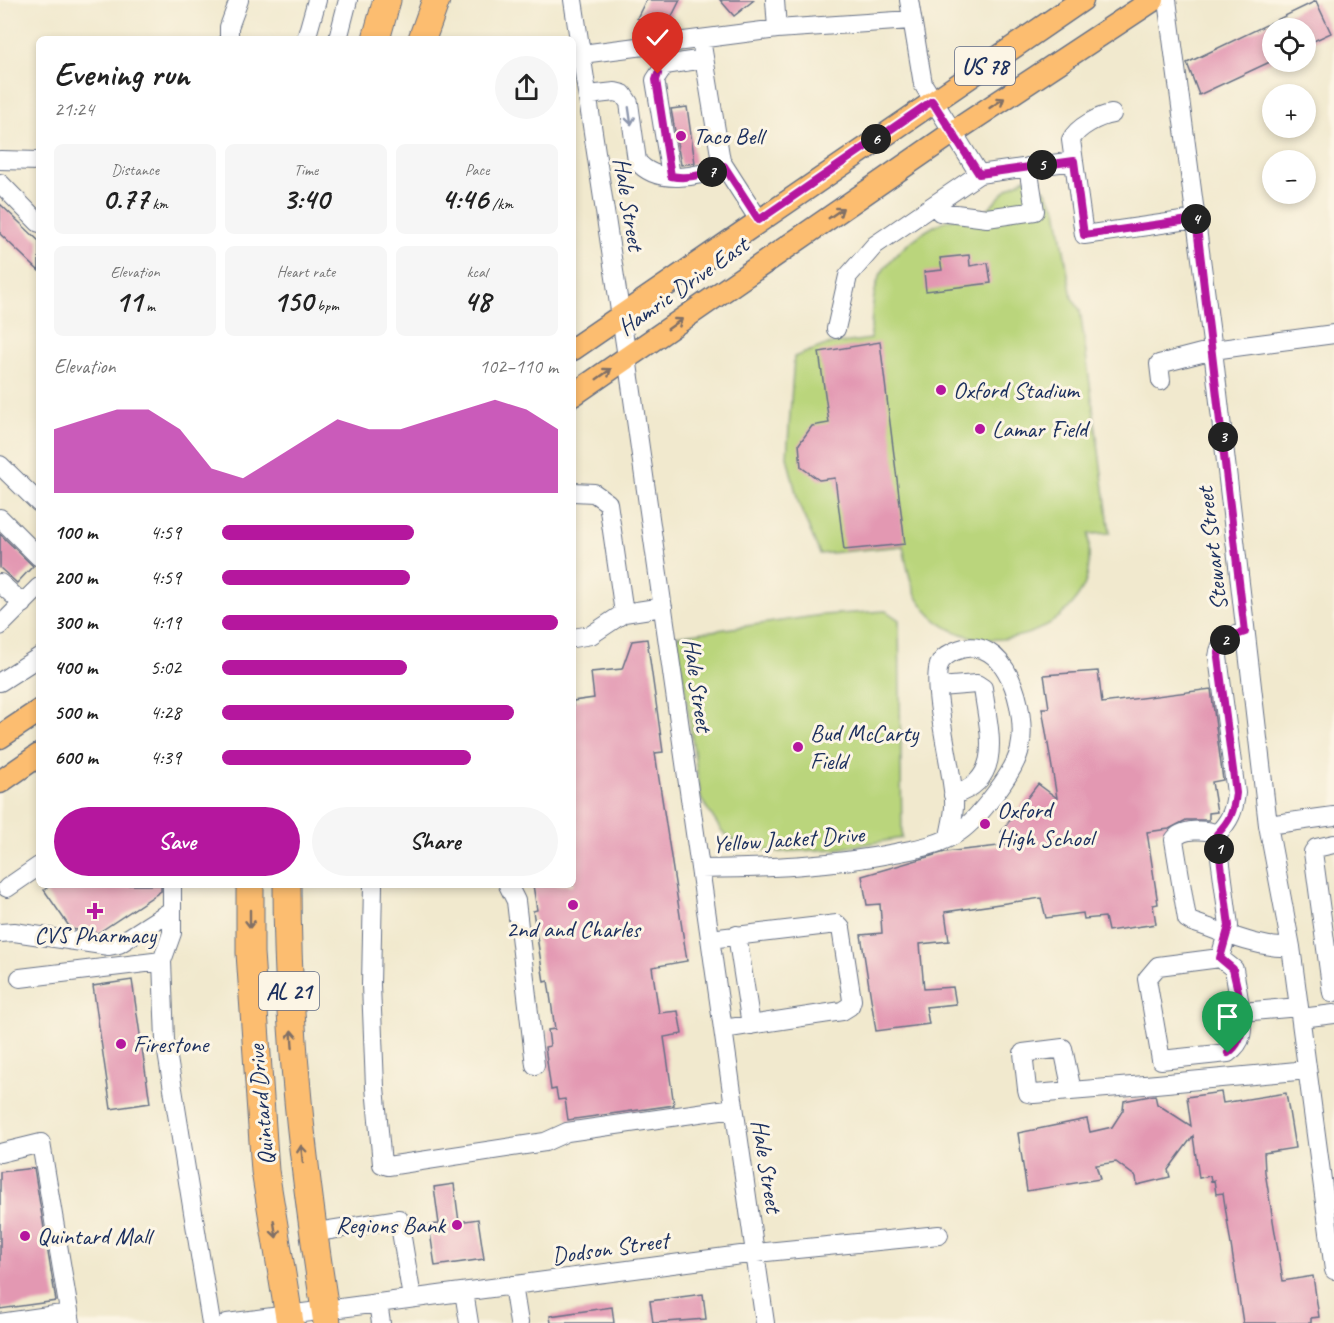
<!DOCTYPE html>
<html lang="en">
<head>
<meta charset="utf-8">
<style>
  body { margin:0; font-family:Caveat,sans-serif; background:#f6f6f6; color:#222; height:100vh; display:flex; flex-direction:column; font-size:22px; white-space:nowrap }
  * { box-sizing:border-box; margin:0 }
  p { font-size:20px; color:#767676 }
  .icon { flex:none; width:33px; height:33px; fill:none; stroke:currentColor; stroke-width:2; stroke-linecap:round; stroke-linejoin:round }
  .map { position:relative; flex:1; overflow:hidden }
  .details { position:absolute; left:36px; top:36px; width:540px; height:852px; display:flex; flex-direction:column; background:#fff; border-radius:9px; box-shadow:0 3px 9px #0003 }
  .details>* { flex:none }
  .buttons { position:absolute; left:1262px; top:18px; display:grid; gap:12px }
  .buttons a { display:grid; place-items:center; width:54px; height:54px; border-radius:50%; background:#fff; box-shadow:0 3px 9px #0003; font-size:30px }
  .pin { position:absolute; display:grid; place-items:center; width:51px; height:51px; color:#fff; margin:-62px -26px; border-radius:50% 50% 50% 0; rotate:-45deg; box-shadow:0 0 6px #0007 }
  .pin .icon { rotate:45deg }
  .km { position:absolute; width:30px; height:30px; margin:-15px; border-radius:50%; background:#222; color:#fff; font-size:16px; line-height:30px; text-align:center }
  .round { display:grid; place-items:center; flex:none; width:63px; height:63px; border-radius:32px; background:#f6f6f6 }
  .head { display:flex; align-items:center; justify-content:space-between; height:102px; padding:0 18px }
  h1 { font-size:33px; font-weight:700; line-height:45px }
  .stats { display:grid; grid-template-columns:repeat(3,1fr); gap:9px; height:102px; padding:6px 18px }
  .stats div { display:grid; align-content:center; border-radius:9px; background:#f6f6f6; text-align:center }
  .stats b { font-size:30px; font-weight:700 }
  .stats small { font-size:16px; font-weight:400 }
  .stats p { font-size:16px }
  .chart { height:168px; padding:12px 18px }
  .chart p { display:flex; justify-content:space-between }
  .chart svg { width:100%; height:108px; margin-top:6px; fill:#b5179e; opacity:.7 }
  .cta { display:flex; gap:12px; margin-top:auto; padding:12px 18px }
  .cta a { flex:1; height:69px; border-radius:36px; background:#b5179e; color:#fff; font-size:24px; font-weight:700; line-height:69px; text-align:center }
  .cta a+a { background:#f6f6f6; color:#222 }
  ul { padding:0 18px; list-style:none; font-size:20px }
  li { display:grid; grid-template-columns:96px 72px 1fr; align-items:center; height:45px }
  li i { height:15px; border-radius:8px; background:#b5179e }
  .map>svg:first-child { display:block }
  .green { fill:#bad57b; stroke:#6a826c; stroke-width:1.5 }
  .building { fill:#e398b2 }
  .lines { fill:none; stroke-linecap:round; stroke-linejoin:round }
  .minor-casing { stroke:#667085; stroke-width:20 }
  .major-casing { stroke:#667085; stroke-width:25 }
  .highway-casing { stroke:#667085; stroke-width:29 }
  .minor { stroke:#fff; stroke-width:18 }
  .major { stroke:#fcbd6f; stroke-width:22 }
  .highway { stroke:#fcbd6f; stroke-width:27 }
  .oneway { stroke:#806f66 }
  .oneway2 { stroke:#8d97ae }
  .route-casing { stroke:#fff; stroke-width:12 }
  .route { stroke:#b5179e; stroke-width:8 }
  .poi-dot { fill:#b5179e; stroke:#fcf5e5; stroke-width:2 }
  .labels { text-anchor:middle; stroke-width:6; stroke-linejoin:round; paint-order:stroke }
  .shield { fill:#fcf5e5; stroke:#5e6a86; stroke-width:1.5 }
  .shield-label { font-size:22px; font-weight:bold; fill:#1b2f5e }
  .poi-label { font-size:24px; fill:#1b2f5e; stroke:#fcf5e5; text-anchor:start }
  .street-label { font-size:24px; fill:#1b2f5e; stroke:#fcf5e5 }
</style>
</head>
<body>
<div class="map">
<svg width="1334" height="1323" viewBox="0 0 1334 1323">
  <rect width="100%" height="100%" fill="#fcf5e5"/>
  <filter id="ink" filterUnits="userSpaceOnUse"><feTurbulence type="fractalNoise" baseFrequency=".0167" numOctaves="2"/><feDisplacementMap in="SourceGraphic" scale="12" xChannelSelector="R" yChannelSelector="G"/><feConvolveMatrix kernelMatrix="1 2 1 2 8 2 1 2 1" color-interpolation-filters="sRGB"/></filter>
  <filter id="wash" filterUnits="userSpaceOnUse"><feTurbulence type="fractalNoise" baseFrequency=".008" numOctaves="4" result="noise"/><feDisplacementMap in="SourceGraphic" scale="24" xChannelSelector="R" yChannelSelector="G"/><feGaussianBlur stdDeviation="1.35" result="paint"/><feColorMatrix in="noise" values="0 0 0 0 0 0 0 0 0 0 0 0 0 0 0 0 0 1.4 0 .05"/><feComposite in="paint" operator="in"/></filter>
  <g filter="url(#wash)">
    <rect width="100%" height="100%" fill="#f1e9ce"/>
    <path class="green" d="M1025,178L1044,189L1057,209L1072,298L1080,310L1110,533L1089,534C1089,552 1091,572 1083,588C1051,650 950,660 916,595C909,580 906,562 903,546L820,554L799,505L787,457L794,357L826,345L871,339C871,320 872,298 878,280C886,257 936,217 960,218C964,218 970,221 974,223L1008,188Z
      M886,611L899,620L902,838L836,849L776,852L749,848L734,841L721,830L701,799L677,636L822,615Z"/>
    <g id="blocks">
      <path class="building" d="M646,0H680L665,30L637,18Z
        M720,0H754L734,16Z
        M1316,1L1331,33L1305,45V28H1272V61L1199,95L1187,63Z
        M687,107L695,163L681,165L671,109Z
        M0,204L39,241V271L0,234Z
        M969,255L970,266L988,263L991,283L926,291L924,272L942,270L940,258Z
        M880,342L905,544L844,550L835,478L819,480L801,467L799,444L812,426L829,423L819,352Z
        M0,534L33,566L17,583L0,568Z
        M647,639L663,752L655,753L687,961L652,967L659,1013L678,1011L682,1034L664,1037L674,1105L568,1120L565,1099L558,1100L556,1089L551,1090L545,1047L550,1046L548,1030L555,1029L548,981L544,982L533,911L537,910L533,885H573V701L594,698L591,672L622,669L632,641Z
        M1098,671L1102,703L1211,689L1223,780L1212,782L1217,812L1209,813V820H1186L1169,829L1147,832L1158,904L1153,905L1156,924L1108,931L1105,917L1084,919L1083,913L1046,918L1041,898L945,912L949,941L920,944L924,989L953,987L956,1004L926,1007L929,1024L876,1031L861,935L882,933L880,904L867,905L862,876L945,852L1017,844L1001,832L1038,784L1057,798L1042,708H1049L1044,675Z
        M51,885H161V891L98,933L71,929L44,890Z
        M132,980L150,1103L111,1109L93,986Z
        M1221,1092L1223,1103L1286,1093L1295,1148L1264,1153L1265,1172L1283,1281L1313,1276L1319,1317L1311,1318V1323H1243L1223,1193L1216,1194L1214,1180L1211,1181L1210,1176L1199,1178L1193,1136L1168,1170L1170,1177L1137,1185L1136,1177L1116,1162L1096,1165L1100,1179L1027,1191L1018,1133L1087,1119L1090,1132L1112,1127L1123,1110L1124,1101L1155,1095L1157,1104L1191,1126L1187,1097Z
        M34,1168L56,1301L0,1309V1172Z
        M454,1184L459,1222L478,1219L484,1259L435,1266L429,1225L439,1224L434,1187Z
        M703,1294L706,1319L653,1323L650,1301Z
        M612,1307L614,1323H551L550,1316Z"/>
    </g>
  </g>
  <g filter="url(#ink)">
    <use href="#blocks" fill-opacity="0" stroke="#667085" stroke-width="1.5"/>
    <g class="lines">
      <defs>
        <path id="minor" d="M573,0L627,357L765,1323
          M775,0L777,29
          M909,0L923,84L979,174
          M1167,0L1213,350L1268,825L1291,947L1334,1270
          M229,39V27L239,0
          M306,39L317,0
          M338,39L348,0
          M701,39L721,161L759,220
          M582,54L777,29L911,20
          M588,95L615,92L623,94L629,103L637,161C657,186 699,177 724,166
          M1112,114C1099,116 1077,127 1071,140L1084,235L1196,219
          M0,160L39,161
          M671,176L655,80L665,65L704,59
          M0,183L39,223
          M935,204L940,212L987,218L1035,211L1028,167
          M836,329L848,276L875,245L979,174L1074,161
          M1161,381L1159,364L1213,350L1334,334
          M0,465L39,503
          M573,492L594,493L608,503L624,613L591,635L573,638
          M0,518L39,557
          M0,583L23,604
          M624,613L663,607
          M0,626L39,587
          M0,682L39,657
          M939,687L977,684L983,688C988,729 1006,780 953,795
          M1268,825L1334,816
          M1217,834C1230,821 1234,811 1236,793L1218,657C1220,639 1229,637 1245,632
          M700,869C766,868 830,866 895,853C916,849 941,845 959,832C978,819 1016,771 1020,748C1028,713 1007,629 955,651C948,654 942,658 939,665C931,690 953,770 954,801C955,812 951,825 949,837
          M172,885V933L162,961L165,1040L211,1323
          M373,885L371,985L375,1087L382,1164L388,1166L545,1142L567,1132L734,1108
          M508,885L516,901L535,1065
          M7,888L39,866
          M0,933L14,932L109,946L119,944L172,910
          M737,935L751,1025
          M710,939L837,924L841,928L852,1000L850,1006L842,1011L723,1029
          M1220,958L1229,926L1217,834C1206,829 1181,828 1174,840L1187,919L1192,922C1224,932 1258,949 1291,947
          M20,978L162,961
          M1332,993L1313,852L1316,848L1334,844
          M1241,1012C1243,1030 1244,1042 1228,1053L1161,1060L1147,979L1158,966L1220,958L1234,969L1241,1012L1299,1007
          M1301,1018L1334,1014
          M1072,1091L1063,1048L1023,1053L1027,1089L1028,1093L1034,1094C1125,1087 1216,1079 1307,1070
          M0,1153L41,1143L71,1323
          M311,1233L399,1219L412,1298
          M513,1285L519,1323
          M464,1292L469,1323
          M378,1303L381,1323
          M0,1323L69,1313
          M227,1323L756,1253L939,1235"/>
        <path id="major" d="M573,349L1082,0
          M573,395L952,133L1153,0
          M0,737L39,711
          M0,782L39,755"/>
        <path id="highway" d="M376,39L387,0
          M422,39L436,0
          M250,885V953L265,1171L290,1323
          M287,885C287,1034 304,1176 327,1323"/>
      </defs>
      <use href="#minor" class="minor-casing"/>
      <use href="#major" class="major-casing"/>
      <use href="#highway" class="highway-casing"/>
      <use href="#minor" class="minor"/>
      <use href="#major" class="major"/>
      <use href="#highway" class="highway"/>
    </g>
    <defs><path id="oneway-shaft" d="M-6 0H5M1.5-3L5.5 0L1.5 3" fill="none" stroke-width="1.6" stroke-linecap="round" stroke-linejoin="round" transform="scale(1.5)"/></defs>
    <g class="oneway">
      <use href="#oneway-shaft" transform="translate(997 103) rotate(-33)"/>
      <use href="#oneway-shaft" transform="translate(836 213) rotate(-35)"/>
      <use href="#oneway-shaft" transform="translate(675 324) rotate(-35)"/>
      <use href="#oneway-shaft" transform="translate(604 374) rotate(-35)"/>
      <use href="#oneway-shaft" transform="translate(250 919) rotate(90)"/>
      <use href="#oneway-shaft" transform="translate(292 1039) rotate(-94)"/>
      <use href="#oneway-shaft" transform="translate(302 1154) rotate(-96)"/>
      <use href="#oneway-shaft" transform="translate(275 1229) rotate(81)"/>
    </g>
    <use class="oneway2" href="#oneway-shaft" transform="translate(630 116) rotate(82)"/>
  </g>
  <g class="lines" filter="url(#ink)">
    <defs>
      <path id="route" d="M658,74L656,80L671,176C689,180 707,174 724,166L759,220L932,101L979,174L1074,161L1084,235L1196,219L1245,632C1229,637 1221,639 1218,657L1236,793C1234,811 1230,821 1217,834L1229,926L1220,958L1233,969C1238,996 1254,1035 1228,1053"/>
    </defs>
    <use href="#route" class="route-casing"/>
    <use href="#route" class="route"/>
  </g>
  <g class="poi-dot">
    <circle cx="681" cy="136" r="6"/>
    <circle cx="941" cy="390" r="6"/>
    <circle cx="980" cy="429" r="6"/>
    <circle cx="798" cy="747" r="6"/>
    <circle cx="985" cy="824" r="6"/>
    <circle cx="573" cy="905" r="6"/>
    <path d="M92 902h6v6h6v6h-6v6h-6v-6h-6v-6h6z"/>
    <circle cx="121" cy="1044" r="6"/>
    <circle cx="457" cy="1225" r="6"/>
    <circle cx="25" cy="1236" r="6"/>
  </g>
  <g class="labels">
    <g class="shield">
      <rect x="955" y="47" width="60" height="38" rx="4.5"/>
      <rect x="259" y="972" width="60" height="38" rx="4.5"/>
    </g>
    <g class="shield-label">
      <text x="985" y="74">US 78</text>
      <text x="289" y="999">AL 21</text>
    </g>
    <g class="poi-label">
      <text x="693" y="144">Taco Bell</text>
      <text x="953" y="398">Oxford Stadium</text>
      <text x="992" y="437">Lamar Field</text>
      <text x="810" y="741">Bud McCarty<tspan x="810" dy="28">Field</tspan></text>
      <text x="997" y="818">Oxford<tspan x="997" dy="28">High School</tspan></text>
      <text x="573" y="937" text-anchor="middle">2nd and Charles</text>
      <text x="95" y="943" text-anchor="middle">CVS Pharmacy</text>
      <text x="133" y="1052">Firestone</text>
      <text x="445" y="1233" text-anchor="end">Regions Bank</text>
      <text x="37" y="1244">Quintard Mall</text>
    </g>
    <g class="street-label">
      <text transform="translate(629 204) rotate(81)" y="8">Hale Street</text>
      <text transform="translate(683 286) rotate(-35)" y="8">Hamric Drive East</text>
      <text transform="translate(1212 549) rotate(-97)" y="8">Stewart Street</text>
      <text transform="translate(698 685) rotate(82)" y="8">Hale Street</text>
      <text transform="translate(788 839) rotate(-4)" y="8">Yellow Jacket Drive</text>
      <text transform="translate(261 1105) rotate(-95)" y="8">Quintard Drive</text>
      <text transform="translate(767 1166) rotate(81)" y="8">Hale Street</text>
      <text transform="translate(610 1248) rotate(-8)" y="8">Dodson Street</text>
    </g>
  </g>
</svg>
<div class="buttons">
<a><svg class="icon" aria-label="locate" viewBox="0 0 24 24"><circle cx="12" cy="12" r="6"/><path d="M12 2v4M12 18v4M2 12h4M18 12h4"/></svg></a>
<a>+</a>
<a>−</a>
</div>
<div class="pin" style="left:1228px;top:1053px;background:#1e9e55"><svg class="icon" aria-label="arrive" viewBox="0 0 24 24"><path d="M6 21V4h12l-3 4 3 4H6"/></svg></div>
<div class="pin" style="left:658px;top:74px;background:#d93025"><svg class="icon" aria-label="check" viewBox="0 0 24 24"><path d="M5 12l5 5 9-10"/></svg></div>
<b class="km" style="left:1219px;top:849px">1</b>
<b class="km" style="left:1225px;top:640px">2</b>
<b class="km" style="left:1223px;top:437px">3</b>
<b class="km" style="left:1196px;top:219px">4</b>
<b class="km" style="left:1042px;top:165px">5</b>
<b class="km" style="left:876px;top:139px">6</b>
<b class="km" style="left:712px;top:172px">7</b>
<section class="details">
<div class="head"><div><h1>Evening run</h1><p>21:24</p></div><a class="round"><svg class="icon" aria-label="share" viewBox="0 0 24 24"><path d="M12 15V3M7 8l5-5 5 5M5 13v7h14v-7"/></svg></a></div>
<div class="stats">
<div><p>Distance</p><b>0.77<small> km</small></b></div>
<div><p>Time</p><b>3:40</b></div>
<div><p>Pace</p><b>4:46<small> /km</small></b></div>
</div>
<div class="stats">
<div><p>Elevation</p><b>11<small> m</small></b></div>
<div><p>Heart rate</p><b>150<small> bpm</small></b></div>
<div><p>kcal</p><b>48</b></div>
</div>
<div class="chart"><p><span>Elevation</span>102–110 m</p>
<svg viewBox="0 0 160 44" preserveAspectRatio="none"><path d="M0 44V18L10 14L20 10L30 10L40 18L50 34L60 38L70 30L80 22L90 14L100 18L110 18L120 14L130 10L140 6L150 10L160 18V44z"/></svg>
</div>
<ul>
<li><b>100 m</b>4:59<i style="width:57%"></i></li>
<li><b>200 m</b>4:59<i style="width:56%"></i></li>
<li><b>300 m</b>4:19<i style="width:100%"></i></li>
<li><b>400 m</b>5:02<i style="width:55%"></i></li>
<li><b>500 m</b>4:28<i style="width:87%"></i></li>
<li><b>600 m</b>4:39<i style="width:74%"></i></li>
</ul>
<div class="cta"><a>Save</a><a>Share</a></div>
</section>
</div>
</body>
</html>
